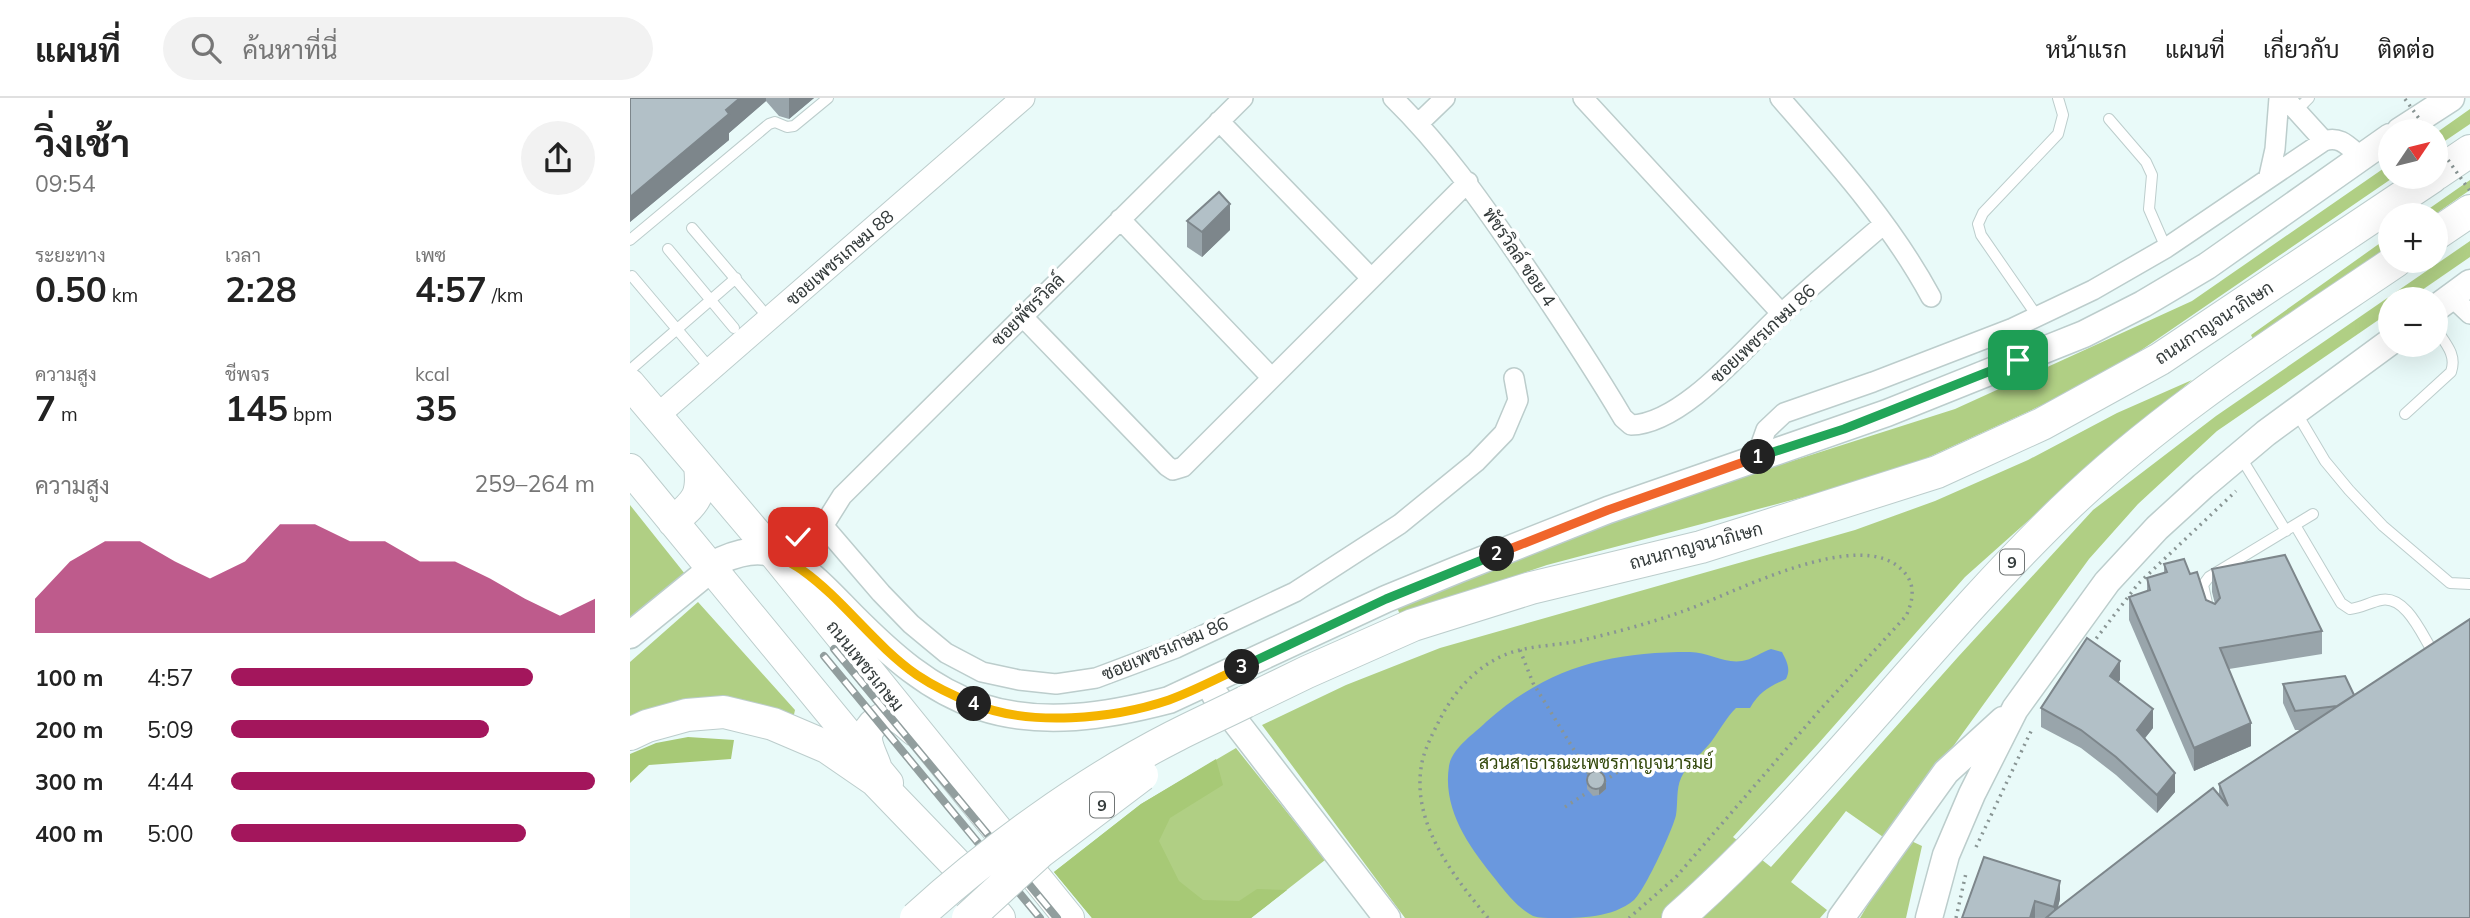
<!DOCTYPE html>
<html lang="th">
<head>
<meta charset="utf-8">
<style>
  body { margin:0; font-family:Mulish,Sarabun,sans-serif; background:#f2f2f2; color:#222; height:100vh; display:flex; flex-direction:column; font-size:26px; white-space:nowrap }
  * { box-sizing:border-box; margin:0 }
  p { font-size:23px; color:#767676 }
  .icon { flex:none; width:38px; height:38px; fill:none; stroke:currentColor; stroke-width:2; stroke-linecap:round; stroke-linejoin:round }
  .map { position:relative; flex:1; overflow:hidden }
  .sheet { display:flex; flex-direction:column; background:#fff; width:630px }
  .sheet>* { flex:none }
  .needle { width:46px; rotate:55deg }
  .fabs { position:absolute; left:1748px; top:21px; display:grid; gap:14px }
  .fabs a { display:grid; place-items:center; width:70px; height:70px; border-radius:50%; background:#fff; box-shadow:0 7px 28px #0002; font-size:35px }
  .pin { position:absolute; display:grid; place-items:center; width:60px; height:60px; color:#fff; margin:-30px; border-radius:14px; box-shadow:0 4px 10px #0006 }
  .km { position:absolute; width:35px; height:35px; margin:-18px; border-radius:50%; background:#222; color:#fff; font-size:19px; line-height:35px; text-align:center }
  .round { display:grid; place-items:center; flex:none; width:74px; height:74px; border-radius:37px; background:#f2f2f2 }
  .overview { display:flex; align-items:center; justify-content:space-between; height:119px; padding:0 35px }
  h1 { font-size:38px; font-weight:700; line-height:52px }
  .stats { display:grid; grid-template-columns:repeat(3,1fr); gap:10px; height:119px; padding:7px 35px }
  .stats div { display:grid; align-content:center }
  .stats b { font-size:35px; font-weight:700 }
  .stats small { font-size:19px; font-weight:400 }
  .stats p { font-size:19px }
  .chart { height:196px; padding:14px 35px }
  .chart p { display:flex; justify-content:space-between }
  .chart svg { width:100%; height:126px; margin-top:7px; fill:#a3165c; opacity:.7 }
  ul { padding:0 35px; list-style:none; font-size:23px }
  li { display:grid; grid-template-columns:112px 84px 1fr; align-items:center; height:52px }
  li i { height:18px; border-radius:9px; background:#a3165c }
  header { display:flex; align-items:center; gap:42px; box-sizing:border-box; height:98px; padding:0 35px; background:#fff; border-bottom:2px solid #e0e0e0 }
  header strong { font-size:33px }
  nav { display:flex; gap:38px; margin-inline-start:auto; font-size:24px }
  .search { width:490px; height:63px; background:#f2f2f2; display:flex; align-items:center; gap:18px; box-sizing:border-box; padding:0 24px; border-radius:38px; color:#767676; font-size:26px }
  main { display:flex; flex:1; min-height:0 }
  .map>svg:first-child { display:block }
  .green { fill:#b0cf84 }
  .forest { fill:#a7c976 }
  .water { fill:#6a98de }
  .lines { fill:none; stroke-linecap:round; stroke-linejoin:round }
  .service-casing { stroke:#bccdcc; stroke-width:12 }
  .minor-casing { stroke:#bccdcc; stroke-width:22 }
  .tertiary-casing { stroke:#bccdcc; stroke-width:25 }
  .secondary-casing { stroke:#bccdcc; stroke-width:29 }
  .primary-casing { stroke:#bccdcc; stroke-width:32 }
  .trunk-casing { stroke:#bccdcc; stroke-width:34 }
  .path { stroke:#899594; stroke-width:3.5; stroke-dasharray:2 5; stroke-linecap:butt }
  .service { stroke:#fff; stroke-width:10 }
  .minor { stroke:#fff; stroke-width:19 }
  .tertiary { stroke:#fff; stroke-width:23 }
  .secondary { stroke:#fff; stroke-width:26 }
  .primary { stroke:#fff; stroke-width:30 }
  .trunk { stroke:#fff; stroke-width:32 }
  .rail-casing { stroke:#929e9e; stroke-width:8 }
  .rail { stroke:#fff; stroke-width:5; stroke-dasharray:16; stroke-linecap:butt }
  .trunk-bridge-casing { stroke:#bccdcc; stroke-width:34; stroke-linecap:butt }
  .path-bridge { stroke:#899594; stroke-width:3.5; stroke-dasharray:2 5; stroke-linecap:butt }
  .trunk-bridge { stroke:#fff; stroke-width:32 }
  .wall { fill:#99a5ab }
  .shaded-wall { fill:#7d868b }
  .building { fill:#b2c0c7; stroke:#7d868b; stroke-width:2 }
  .split-1-casing { stroke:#fff; stroke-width:14 }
  .split-2-casing { stroke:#fff; stroke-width:14 }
  .split-3-casing { stroke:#fff; stroke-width:14 }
  .split-4-casing { stroke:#fff; stroke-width:14 }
  .split-5-casing { stroke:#fff; stroke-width:14 }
  .split-1 { stroke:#22a559; stroke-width:9 }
  .split-2 { stroke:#f0652b; stroke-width:9 }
  .split-3 { stroke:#22a559; stroke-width:9 }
  .split-4 { stroke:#f5b400; stroke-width:9 }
  .split-5 { stroke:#f5b400; stroke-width:9 }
  .labels { text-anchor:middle; stroke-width:7; stroke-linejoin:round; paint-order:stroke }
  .shield { fill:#fff; stroke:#707575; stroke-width:2 }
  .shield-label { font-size:16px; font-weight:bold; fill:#333a3a }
  .street-label { font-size:18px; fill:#333a3a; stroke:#fff }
  .park-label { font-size:18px; fill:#34490c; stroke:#fff }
</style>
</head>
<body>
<header>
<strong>แผนที่</strong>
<div class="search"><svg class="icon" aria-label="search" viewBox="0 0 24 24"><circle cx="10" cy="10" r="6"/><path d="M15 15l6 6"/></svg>ค้นหาที่นี่</div>
<nav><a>หน้าแรก</a><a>แผนที่</a><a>เกี่ยวกับ</a><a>ติดต่อ</a></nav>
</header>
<main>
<section class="sheet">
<div class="overview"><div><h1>วิ่งเช้า</h1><p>09:54</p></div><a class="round"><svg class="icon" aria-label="share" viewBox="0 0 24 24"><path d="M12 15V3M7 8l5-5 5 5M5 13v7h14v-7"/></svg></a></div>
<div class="stats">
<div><p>ระยะทาง</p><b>0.50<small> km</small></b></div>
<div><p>เวลา</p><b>2:28</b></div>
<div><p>เพซ</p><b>4:57<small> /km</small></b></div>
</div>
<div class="stats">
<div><p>ความสูง</p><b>7<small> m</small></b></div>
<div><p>ชีพจร</p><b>145<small> bpm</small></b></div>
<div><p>kcal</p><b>35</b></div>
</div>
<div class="chart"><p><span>ความสูง</span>259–264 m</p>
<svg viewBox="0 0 160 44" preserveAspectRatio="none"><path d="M0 44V32L10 19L20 12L30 12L40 19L50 25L60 19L70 6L80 6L90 12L100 12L110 19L120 19L130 25L140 32L150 38L160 32V44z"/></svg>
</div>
<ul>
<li><b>100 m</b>4:57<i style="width:83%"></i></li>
<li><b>200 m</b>5:09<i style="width:71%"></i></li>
<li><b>300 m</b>4:44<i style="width:100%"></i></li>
<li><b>400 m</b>5:00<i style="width:81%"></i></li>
</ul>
</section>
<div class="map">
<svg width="1840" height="820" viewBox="0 0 1840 820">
  <rect width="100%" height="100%" fill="#e9faf9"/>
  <path class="green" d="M1840,11V26L1806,49V35Z
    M1760,66V79H1764L1494,264L1441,294L1264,375L917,467L770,517L765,504L1096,384L1325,311L1562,203Z
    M1840,82V92L1804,117H1790Z
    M1760,138V148L1624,243L1621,237Z
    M1840,143V159L1779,201H1760V214L1587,333L1508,406L1459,461L1256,741L1216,713L1161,784L1197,812L1190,820H775L632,627L716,587L810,550L1225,432L1305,403L1398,362L1487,315L1562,282L1444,382L1335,479L1188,646L1103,739L1141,769L1328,559L1463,412L1586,318Z
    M0,407L55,476L0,522Z
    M68,504L165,612L163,621L0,629V564Z
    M606,650L695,762L621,820H462L424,774L511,706Z
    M1277,741L1292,748L1276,820H1230Z"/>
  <path class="forest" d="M58,639L104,642L101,661L19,667L0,685V656L26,645Z
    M586,661L593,687L540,720L529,743L549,783L573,802L609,803L627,791L657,792L621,820H462L424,774L511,706Z"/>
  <path class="water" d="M1141,551L1152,554C1157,564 1161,571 1156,581C1139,589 1130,593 1120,610H1106C1096,620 1090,632 1081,644C1072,656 1057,666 1051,680C1046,691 1048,705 1046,717C1043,731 1015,792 1004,802C982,820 952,820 924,820C917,820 909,820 903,818C888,810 876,795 866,782C840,750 812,712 819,668C822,650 844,636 856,624C918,569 979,554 1060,554C1078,554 1095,566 1112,563C1121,562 1132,554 1141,551Z"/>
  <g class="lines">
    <defs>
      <path id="service" d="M1666,13L1679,0
        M1479,21L1516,64L1522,77L1519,111L1536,150
        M62,130L131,211
        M0,142L139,26L145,24L157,29L164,28L198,0
        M38,151L104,230
        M2,178L73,262
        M1407,218L1351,137L1348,126L1353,115L1428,36L1433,17L1428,0
        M0,272L106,180
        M1666,314L1695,363L1719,392L1753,428L1820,485L1840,486
        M1775,316L1821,274C1827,257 1816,246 1806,231
        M1610,358L1656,433
        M1665,427L1711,505L1720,511C1732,510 1740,504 1751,502C1776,497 1792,537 1803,554
        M1577,505L1573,487L1579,479L1683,416"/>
      <path id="minor" d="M763,0C812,48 850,102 889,159C925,212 960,264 993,320L1001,327C1053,326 1116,248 1153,214C1186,184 1220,155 1254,126
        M953,0L1152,216
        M1150,0C1205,63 1261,125 1301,199
        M1655,0L1694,43
        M589,23L741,180
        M789,25L815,0
        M1639,78L1645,51L1649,0
        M490,121L641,279
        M1822,199L1840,216
        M392,218L537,368L543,372L553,369L838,84
        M1126,360L1136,332L1154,315L1243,284L1383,230L1463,192L1536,150L1694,43C1710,37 1719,49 1731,59
        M192,430L212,398L613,0
        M144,456L181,431H196L251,495L281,526L316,555L352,574L389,582L426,586L466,580L546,550L665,494L770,426L846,364L874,335L888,302L884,280"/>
      <path id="tertiary" d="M27,318L393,0"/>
      <path id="secondary" d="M1770,33L1821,0
        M1806,210L1840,185
        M0,537L92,462C108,455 127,450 144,456C175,466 200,496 222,518C260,556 299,592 351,609C412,629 478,618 539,602L756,501L829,471L978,412L1257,315L1454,236L1513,206L1577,168L1760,39
        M585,597L757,820
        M1211,820L1316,674L1373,622
        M1299,820L1316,757L1342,696L1385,611L1477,484L1527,430L1573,388L1636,335L1760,244"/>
      <path id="primary" d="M0,286L144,456L439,820
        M0,371L258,685
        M43,424C65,404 73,399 69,368
        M246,668C243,659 237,649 237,640C237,627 254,615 266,619C273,622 279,628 285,633
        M319,758L370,820"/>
      <path id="trunk" d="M1806,76L1840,53
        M1806,136L1840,113
        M615,604L677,574L783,527L901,490L1071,449L1307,374L1412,326L1530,261L1802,79
        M0,636L17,628L57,617L94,614L143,626L197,649L245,682L325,765
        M1048,820C1188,696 1298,543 1432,413C1533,315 1651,241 1766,163"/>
    </defs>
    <use href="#service" class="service-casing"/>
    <use href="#minor" class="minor-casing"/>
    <use href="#tertiary" class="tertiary-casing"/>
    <use href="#secondary" class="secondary-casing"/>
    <use href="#primary" class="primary-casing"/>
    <use href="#trunk" class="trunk-casing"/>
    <path class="path" d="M1462,546L1508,486L1606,393
      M890,552L903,585L960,678
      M974,683L994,670
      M935,709L958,694
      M1346,749L1403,629
      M858,820C821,775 778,721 793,660C797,646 804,633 810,621C824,594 844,571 872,558C894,548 920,548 944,544C980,536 1017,526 1051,514C1101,497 1232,425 1274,474C1286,487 1283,503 1276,518L1189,613L1046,779L999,820
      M1326,820L1336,775"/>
    <use href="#service" class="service"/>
    <use href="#minor" class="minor"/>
    <use href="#tertiary" class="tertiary"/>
    <use href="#secondary" class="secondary"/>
    <use href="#primary" class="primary"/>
    <use href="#trunk" class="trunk"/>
    <defs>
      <path id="rail" d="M204,551L427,820
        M194,558L410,820"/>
    </defs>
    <use href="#rail" class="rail-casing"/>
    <use href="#rail" class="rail"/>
    <defs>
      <path id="trunk-bridge" d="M286,820C361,752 453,685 543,639C566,627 591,616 615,604
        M338,820L410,754L512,677"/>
    </defs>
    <use href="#trunk-bridge" class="trunk-bridge-casing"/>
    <path class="path-bridge" d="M1775,1L1798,33
      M1806,45L1840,93"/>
    <use href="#trunk-bridge" class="trunk-bridge"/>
  </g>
  <path class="wall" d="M0,0H184L159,21L149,18L136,3L99,35V42L0,124Z
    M557,123L600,132L572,159L557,149Z
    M1534,466L1560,476L1576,502L1585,506L1582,494V471L1692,533V556L1599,571L1621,648L1564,673L1499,522V499L1517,493V480L1534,475Z
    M1490,582L1488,584L1523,630L1515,640L1545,694L1527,715L1486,677L1451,650L1411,629V610Z
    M1653,586L1724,597L1840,820H1332L1354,759L1430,801L1428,809L1589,697V686L1671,632H1665L1653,605Z
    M957,684L976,691L969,697L963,698L957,691Z"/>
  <path class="shaded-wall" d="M110,0H136V3L99,35V42L0,124V99Z
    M159,0H184L159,21Z
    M600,106V132L572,159V134Z
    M1490,563V582L1480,597V578Z
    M1523,611V630L1507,650V632Z
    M1621,625V648L1564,673V650Z
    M1545,675V694L1527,715V697Z
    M976,684V691L969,697V691Z
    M1430,783V801L1425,820H1424V809Z
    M1405,803V820H1400Z"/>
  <path class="building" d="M0,0H110L96,12L99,16L0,99Z
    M589,94L600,106L572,134L557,123Z
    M1655,457L1692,533L1590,550L1621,625L1564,650L1499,499L1520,492L1517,480L1537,474L1534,466L1554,461L1560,476L1567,474L1576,502L1585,506L1590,500L1582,471Z
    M1840,521V820H1416L1424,813L1583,690L1598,708L1589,686Z
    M1457,540L1490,563L1480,578L1523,611L1507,632L1545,675L1527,697L1486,659L1451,632L1411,610Z
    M1715,578L1724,597L1707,608L1665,613L1653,586Z
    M957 682a9 9 0 1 1 18 0a9 9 0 1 1-18 0Z
    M1354,759L1430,783L1424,809L1405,803L1400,820H1332Z"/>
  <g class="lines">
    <defs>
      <path id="split-1" d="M1128,359L1214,331L1388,262"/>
      <path id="split-2" d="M867,456L978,412L1128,359"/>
      <path id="split-3" d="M612,569L756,501L867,456"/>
      <path id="split-4" d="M344,606C400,629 483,621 539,602C564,593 588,580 612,569"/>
      <path id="split-5" d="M168,439L144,456C153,461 163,466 172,472C214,502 244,547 287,577C305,589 324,598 344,606"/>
    </defs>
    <use href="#split-1" class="split-1-casing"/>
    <use href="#split-2" class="split-2-casing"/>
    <use href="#split-3" class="split-3-casing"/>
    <use href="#split-4" class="split-4-casing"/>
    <use href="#split-5" class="split-5-casing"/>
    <use href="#split-1" class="split-1"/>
    <use href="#split-2" class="split-2"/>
    <use href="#split-3" class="split-3"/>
    <use href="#split-4" class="split-4"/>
    <use href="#split-5" class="split-5"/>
  </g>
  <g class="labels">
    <g class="shield">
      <rect x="1370" y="451.5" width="24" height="25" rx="5"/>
      <rect x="460" y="694.5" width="24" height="25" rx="5"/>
    </g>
    <g class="shield-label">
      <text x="1382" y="470">9</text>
      <text x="472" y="713">9</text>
    </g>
    <g class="street-label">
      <text transform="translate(889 159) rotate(56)" y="6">พัชรวิลล์ ซอย 4</text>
      <text transform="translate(210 160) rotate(-41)" y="6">ซอยเพชรเกษม 88</text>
      <text transform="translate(398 212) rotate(-45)" y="6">ซอยพัชรวิลล์</text>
      <text transform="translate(1584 225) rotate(-33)" y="6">ถนนกาญจนาภิเษก</text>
      <text transform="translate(1133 236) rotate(-43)" y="6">ซอยเพชรเกษม 86</text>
      <text transform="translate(1066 448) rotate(-15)" y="6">ถนนกาญจนาภิเษก</text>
      <text transform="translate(535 551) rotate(-23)" y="6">ซอยเพชรเกษม 86</text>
      <text transform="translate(235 568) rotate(51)" y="6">ถนนเพชรเกษม</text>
    </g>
    <g class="park-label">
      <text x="966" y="671">สวนสาธารณะเพชรกาญจนารมย์</text>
    </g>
  </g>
</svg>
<div class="fabs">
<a><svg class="needle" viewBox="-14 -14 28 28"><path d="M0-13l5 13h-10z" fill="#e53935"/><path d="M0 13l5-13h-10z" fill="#767676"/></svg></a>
<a>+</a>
<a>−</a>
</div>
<div class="pin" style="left:1388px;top:262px;background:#1e9e55"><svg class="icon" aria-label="arrive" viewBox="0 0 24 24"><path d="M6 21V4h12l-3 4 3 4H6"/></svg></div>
<div class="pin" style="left:168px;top:439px;background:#d93025"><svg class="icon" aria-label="check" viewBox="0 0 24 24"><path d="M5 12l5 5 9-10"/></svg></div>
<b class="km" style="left:1128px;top:359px">1</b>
<b class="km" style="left:867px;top:456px">2</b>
<b class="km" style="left:612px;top:569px">3</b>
<b class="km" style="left:344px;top:606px">4</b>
</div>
</main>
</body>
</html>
